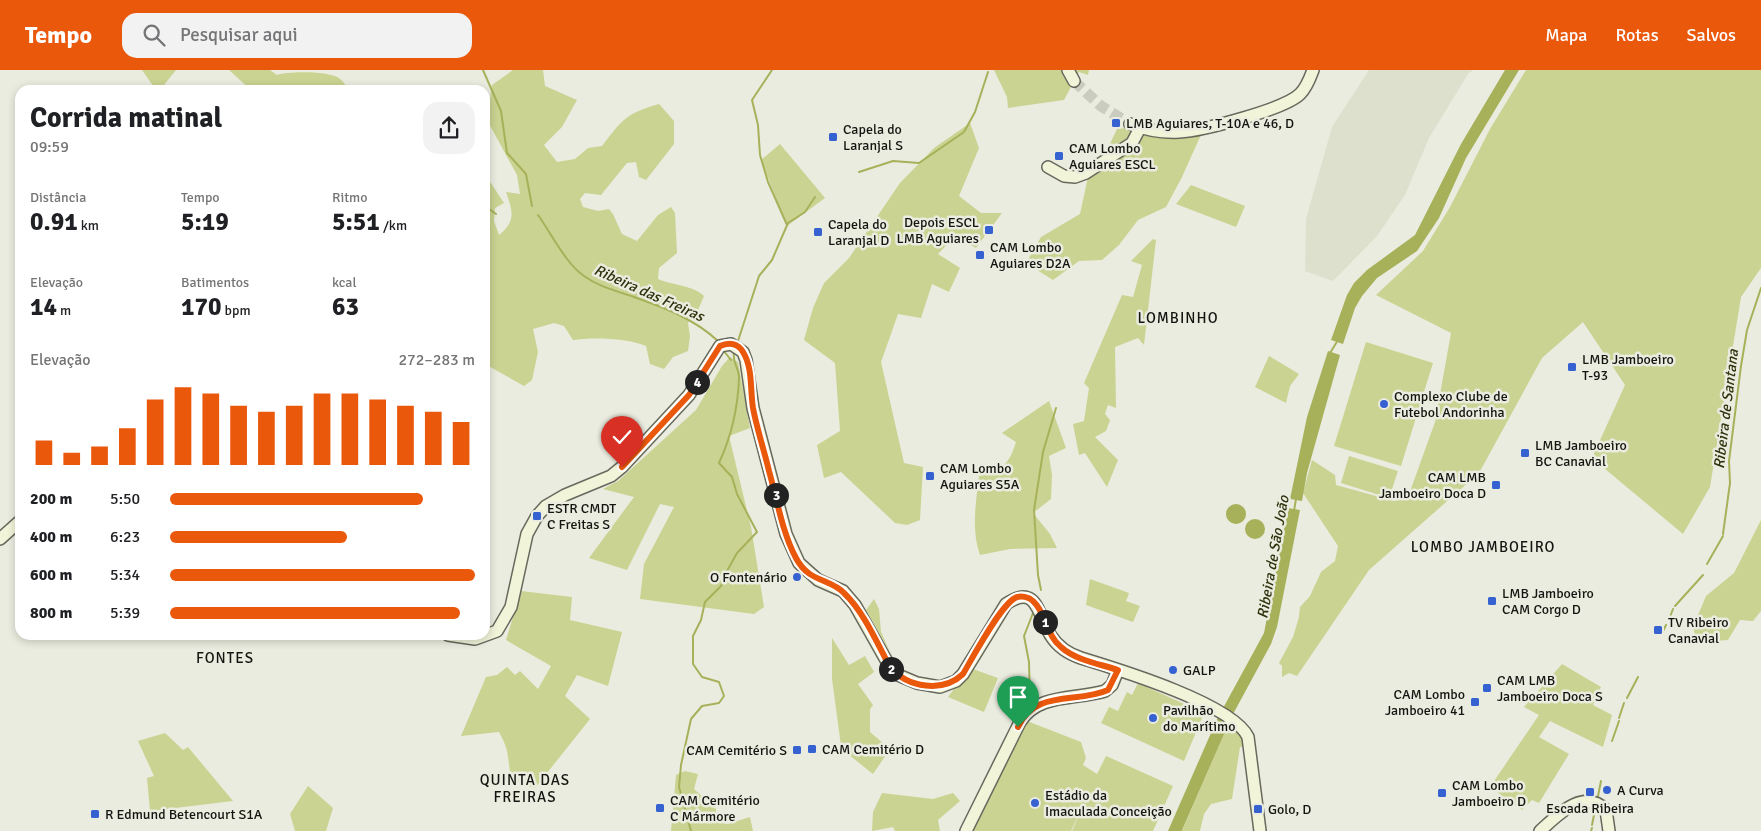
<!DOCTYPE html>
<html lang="pt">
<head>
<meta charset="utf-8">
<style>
  body { margin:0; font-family:Signika,sans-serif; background:#f2f2f2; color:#202124; height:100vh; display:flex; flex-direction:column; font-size:19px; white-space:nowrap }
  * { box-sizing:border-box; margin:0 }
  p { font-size:16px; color:#757577 }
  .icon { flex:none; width:28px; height:28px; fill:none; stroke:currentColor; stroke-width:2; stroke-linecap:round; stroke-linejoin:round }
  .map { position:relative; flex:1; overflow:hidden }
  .panel { position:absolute; left:15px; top:15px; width:475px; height:555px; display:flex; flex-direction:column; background:#fff; border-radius:15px; box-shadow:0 2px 8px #0003 }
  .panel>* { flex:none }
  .pin { position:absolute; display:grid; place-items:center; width:42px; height:42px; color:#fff; margin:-51px -21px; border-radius:50% 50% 50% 0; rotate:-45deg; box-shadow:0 0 5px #0007 }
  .pin .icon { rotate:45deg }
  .km { position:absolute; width:25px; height:25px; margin:-12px; border-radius:50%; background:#222; color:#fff; font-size:14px; line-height:25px; text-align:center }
  .round { display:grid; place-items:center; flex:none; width:52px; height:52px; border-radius:15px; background:#f2f2f2 }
  .overview { display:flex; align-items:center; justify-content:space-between; height:85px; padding:0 15px }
  h1 { font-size:28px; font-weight:800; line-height:38px }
  .metrics { display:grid; grid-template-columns:repeat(3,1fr); gap:8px; height:85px; padding:5px 15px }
  .metrics div { display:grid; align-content:center }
  .metrics b { font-size:25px; font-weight:800 }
  .metrics small { font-size:14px; font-weight:400 }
  .metrics p { font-size:14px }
  .chart { height:140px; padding:10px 15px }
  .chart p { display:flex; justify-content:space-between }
  .chart svg { width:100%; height:90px; margin-top:5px; stroke:#ea580c; stroke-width:6 }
  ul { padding:0 15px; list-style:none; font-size:16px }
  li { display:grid; grid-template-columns:80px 60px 1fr; align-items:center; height:38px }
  li i { height:12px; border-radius:6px; background:#ea580c }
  header { display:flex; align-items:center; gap:30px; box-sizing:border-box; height:70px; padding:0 25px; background:#ea580c; color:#fff }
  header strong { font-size:24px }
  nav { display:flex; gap:28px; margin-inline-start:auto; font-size:18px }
  .search { width:350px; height:45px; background:#f2f2f2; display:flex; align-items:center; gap:12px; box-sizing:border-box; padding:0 18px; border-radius:15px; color:#757577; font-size:19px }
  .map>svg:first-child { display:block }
  .built { fill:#dde0cc }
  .green { fill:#cad391 }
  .water { fill:#a7b15a }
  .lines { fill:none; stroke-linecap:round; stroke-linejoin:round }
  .stream { stroke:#a7b15a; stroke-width:2 }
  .secondary-tunnel { stroke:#caccc0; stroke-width:11; stroke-dasharray:11 5.5; stroke-linecap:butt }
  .secondary-casing { stroke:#67695e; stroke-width:14 }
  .secondary { stroke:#f1f4d9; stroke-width:11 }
  .route-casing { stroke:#fff; stroke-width:10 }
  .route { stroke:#ea580c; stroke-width:6 }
  .poi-dot { fill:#3561d1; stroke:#eaecdf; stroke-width:2 }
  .labels { text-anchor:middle; stroke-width:5; stroke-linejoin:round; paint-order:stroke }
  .poi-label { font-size:14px; fill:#141510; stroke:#eaecdf; text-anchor:start }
  .water-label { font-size:15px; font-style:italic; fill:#2f320c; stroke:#eaecdf }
  .neighbourhood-label { font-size:15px; letter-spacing:1px; fill:#141510; stroke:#eaecdf }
</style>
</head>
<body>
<header>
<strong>Tempo</strong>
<div class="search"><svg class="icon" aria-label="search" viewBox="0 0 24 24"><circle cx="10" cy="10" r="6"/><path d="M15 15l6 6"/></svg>Pesquisar aqui</div>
<nav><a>Mapa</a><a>Rotas</a><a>Salvos</a></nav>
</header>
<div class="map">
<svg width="1761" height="761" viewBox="0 0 1761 761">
  <rect width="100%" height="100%" fill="#eaecdf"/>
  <path class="built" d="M1369,0H1473L1468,4L1429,68L1405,125L1377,166L1333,211L1305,201L1306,149L1332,57Z"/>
  <path class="green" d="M142,0H176L160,20H156Z
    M229,0H270L277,5C289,1 328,1 339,8C343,11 346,16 349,20H251Z
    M513,0H543L545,16L577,30L562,57L544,75L557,92L575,89L588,78L602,76C623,49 625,44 659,34L674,51V74L646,110L639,107L636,92L627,93L601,125L585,123L580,129L583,137L598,141L609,139L613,144L622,164L637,171L658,145L671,137L675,143L677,183L659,198L658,209C674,216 693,215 704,226L698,240L688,253L690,266L688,281L673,287L664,299L650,294L646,276C628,268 593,267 573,270L564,256L554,253L533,259L538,282L532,310L524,316L485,294V104L504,133L495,138L494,151L499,165C516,151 513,142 506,122L520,124L517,105L487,50L492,15Z
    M994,0H1089L1088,5L1079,2L1064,30L1008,38L1007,27Z
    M1526,0H1761V198L1741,227L1710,417L1683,464L1592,388L1625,315L1583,252L1542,288L1479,403L1369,500L1297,606L1289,603L1282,607V596L1279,593L1293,567L1299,547L1300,537L1310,526L1321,502L1335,491L1338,476L1303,423L1312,390L1335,405L1336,415L1394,431L1408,427L1435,352L1451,263L1376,225L1423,181L1450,137L1490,59Z
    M1208,49L1182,107L1166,137L1138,150L1119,175L1102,190L1079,191L1053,210L1026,193L1041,167L1080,144L1088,107L1108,78L1117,59Z
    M970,53L979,78L959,126L981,143H1002L976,178L955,166L938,184L960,198L949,222L932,214L921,248L898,244L881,292L904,393L923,397L920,450L907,455L895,453L841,402L824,408L817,375L840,361L835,293L804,270L813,238L824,213L849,188L900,113L934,78Z
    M780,74L825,128L787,156L761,90Z
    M1191,115L1245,136L1236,157L1176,134Z
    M1153,169L1156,170L1144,275L1138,268L1115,277L1116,338L1108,335L1105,344L1110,350L1106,361L1095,367L1118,390L1107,417L1085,383L1079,385L1073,354L1084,351L1089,318L1084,313L1122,225L1133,227L1142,195L1131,191Z
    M1366,272L1433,293L1401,396L1334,376Z
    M1269,286L1299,304L1290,316L1286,333L1255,317Z
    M730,287L738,292L750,358L729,366L751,457L764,537L754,544L640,529L644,494L674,437L660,434L627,500L589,488L634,427L603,419L618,411L696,340L722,296Z
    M1049,331L1066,378L1049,386L1052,405L1051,429L1033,443L1050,464L1057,478L1010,479L980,485C971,460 976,432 979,406C1002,400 1009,395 1016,372L1002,363Z
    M1349,386L1398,401L1389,428L1341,413Z
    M1761,450V541L1753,551L1740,550L1728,570L1717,571L1695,565L1693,557L1706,526L1734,503Z
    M1090,509L1129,523L1126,531L1140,536L1133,552L1086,535Z
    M521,521L572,527L570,550L622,562L608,616L577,605L565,626L590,649L535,718C505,708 512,707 507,681C506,675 502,668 499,662L461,666L486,607L497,605L507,597L515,605L520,601L538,619L551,596L506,570Z
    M874,529L879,539L881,562L890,582L866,540Z
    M832,568L849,595L865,586L874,602L858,614L873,635L870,639V662L890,679L873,704L843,680L841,676L832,609Z
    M1562,594L1601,617L1593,635L1612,645L1603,677L1550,651L1539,667L1569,684L1539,733L1532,730L1522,740L1490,717L1539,645L1524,637Z
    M970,598L998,608L984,642L948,627Z
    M1138,613L1204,643L1184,691L1101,653L1109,637L1118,641L1127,622L1132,625Z
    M1027,651L1081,672L1086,688L1083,695L1097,704L1106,686L1173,716L1153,761H1072L1083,736L1071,761H972Z
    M1229,653L1239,659L1246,676L1240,677L1232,729L1211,734L1204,744L1200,761H1182Z
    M165,663L183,680L188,677L233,731L150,741L147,708L154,706L138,671Z
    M685,701L698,704L694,719L716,739V752L728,754L750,747L753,761H671L676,705Z
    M308,716L333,738L326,761H295L290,744Z
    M882,723L933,729L953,723L960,731L938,750L940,761H895L893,757L872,761L873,742Z"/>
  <path class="water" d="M1505,0H1519L1466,88L1439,148L1417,181L1377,208L1362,226L1355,238L1343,274L1331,270L1347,225L1354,213L1367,200L1415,165L1461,74Z
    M1328,281L1340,285L1307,403L1302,431L1290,429L1307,347Z
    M1226 444a10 10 0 1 1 20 0a10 10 0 1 1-20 0Z
    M1288,438L1300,440L1277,557L1271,574L1232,646L1222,640L1264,563Z
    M1245 459a10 10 0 1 1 20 0a10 10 0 1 1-20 0Z
    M1218,647L1229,653L1183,758L1182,761H1168Z"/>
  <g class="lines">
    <path class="stream" d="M483,0L501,41L507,83L526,104L532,136
      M772,0L752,30L758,55L760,85L768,112L787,155
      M859,102L893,91L919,93L964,62L975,42L988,2
      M485,136L496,144
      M538,145C551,163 566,194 584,206C599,217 617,221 634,227C665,238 693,248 718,271
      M738,271L759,206L772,190L788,153L805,142L815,127
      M723,280L731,290
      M1330,283L1338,270
      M1294,441L1296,429
      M1723,464L1730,413L1729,391L1741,296L1747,260L1761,218
      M1707,494L1723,466
      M1041,520L1038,505L1034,440L1043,382L1056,338
      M1675,536L1703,505
      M1670,547L1673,539
      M1663,561L1666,555
      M1627,628L1638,607
      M1030,632L1029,592L1024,566L1033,543
      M1619,648L1624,633
      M1612,671L1619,651
      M1598,726L1601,711
      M1592,755L1595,740
      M691,761L679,717L681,695L691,649L702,636L719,633L724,626L719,612L702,607L693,594V566L701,550L705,532L721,516L727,501L737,483L757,462L737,424L732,407L719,393C731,367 738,337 739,308C740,298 732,295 734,282
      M1591,761L1592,758"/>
    <path class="secondary-tunnel" d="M1074,11L1101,36L1130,54"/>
    <defs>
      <path id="secondary" d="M1068,0L1074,11
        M1130,54C1146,60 1162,63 1179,62C1202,61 1285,39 1300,24C1307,17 1310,8 1313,0
        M1048,97L1064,106L1075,107L1086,103L1132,73L1140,58
        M0,469L20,451
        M448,565L475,569L497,561L511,537L527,464L537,446L546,436L565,425L611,406L622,397L689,325L720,276L731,274L743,282L746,290L753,338L786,464L799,493L818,510L843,521L855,535L890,597L898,605L917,613L940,617L956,611L963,604L1006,534C1038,512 1038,547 1051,566C1058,577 1069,584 1081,588C1117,599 1233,634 1248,667L1260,761
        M966,761L1020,652C1038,623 1075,630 1105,621L1112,615L1118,600
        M1540,761C1557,746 1583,717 1606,740L1609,761"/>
    </defs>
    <use href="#secondary" class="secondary-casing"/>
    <use href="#secondary" class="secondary"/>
  </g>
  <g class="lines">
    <defs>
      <path id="route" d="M622,397L689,325L720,276C729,272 738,273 743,282C753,298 750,320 753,338C757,359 764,380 769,401C777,429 782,462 796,488C809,513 830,508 844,523C864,542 877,573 890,597C908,618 943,623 963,604C973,587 1000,536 1015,528C1021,525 1029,527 1033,531C1047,544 1046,565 1061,577C1075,590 1100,594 1118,600L1108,620C1077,634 1035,619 1018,657"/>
    </defs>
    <use href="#route" class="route-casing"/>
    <use href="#route" class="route"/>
  </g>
  <g class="poi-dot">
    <rect x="1111" y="48" width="10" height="10" rx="2.5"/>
    <rect x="828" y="62" width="10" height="10" rx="2.5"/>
    <rect x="1054" y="81" width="10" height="10" rx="2.5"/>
    <rect x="984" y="155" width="10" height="10" rx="2.5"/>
    <rect x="813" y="157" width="10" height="10" rx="2.5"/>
    <rect x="975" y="180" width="10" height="10" rx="2.5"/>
    <rect x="1567" y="292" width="10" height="10" rx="2.5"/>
    <circle cx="1384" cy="334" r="5"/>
    <rect x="1520" y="378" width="10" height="10" rx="2.5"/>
    <rect x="925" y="401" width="10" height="10" rx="2.5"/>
    <rect x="1491" y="410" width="10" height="10" rx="2.5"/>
    <rect x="532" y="441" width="10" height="10" rx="2.5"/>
    <circle cx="797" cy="507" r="5"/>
    <rect x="1487" y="526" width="10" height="10" rx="2.5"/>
    <rect x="1653" y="555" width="10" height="10" rx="2.5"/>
    <circle cx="1173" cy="600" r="5"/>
    <rect x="1482" y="613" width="10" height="10" rx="2.5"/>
    <rect x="1470" y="627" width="10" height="10" rx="2.5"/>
    <circle cx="1153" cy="648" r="5"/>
    <rect x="807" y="674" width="10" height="10" rx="2.5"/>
    <rect x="792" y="675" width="10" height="10" rx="2.5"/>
    <circle cx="1607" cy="720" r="5"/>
    <rect x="1585" y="717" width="10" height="10" rx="2.5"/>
    <rect x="1437" y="718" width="10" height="10" rx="2.5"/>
    <circle cx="1035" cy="733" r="5"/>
    <rect x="655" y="733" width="10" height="10" rx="2.5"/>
    <rect x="1253" y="734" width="10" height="10" rx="2.5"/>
    <rect x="90" y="739" width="10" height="10" rx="2.5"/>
  </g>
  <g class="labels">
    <g class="poi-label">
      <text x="1126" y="58">LMB Aguiares, T-10A e 46, D</text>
      <text x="843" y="64">Capela do<tspan x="843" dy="16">Laranjal S</tspan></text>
      <text x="1069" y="83">CAM Lombo<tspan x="1069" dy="16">Aguiares ESCL</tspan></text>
      <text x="979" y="157" text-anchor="end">Depois ESCL<tspan x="979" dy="16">LMB Aguiares</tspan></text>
      <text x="828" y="159">Capela do<tspan x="828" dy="16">Laranjal D</tspan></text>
      <text x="990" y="182">CAM Lombo<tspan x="990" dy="16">Aguiares D2A</tspan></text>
      <text x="1582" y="294">LMB Jamboeiro<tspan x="1582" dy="16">T-93</tspan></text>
      <text x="1394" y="331">Complexo Clube de<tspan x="1394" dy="16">Futebol Andorinha</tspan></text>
      <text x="1535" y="380">LMB Jamboeiro<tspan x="1535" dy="16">BC Canavial</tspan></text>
      <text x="940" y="403">CAM Lombo<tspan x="940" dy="16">Aguiares S5A</tspan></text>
      <text x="1486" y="412" text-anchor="end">CAM LMB<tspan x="1486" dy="16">Jamboeiro Doca D</tspan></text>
      <text x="547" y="443">ESTR CMDT<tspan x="547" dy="16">C Freitas S</tspan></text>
      <text x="787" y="512" text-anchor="end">O Fontenário</text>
      <text x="1502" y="528">LMB Jamboeiro<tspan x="1502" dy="16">CAM Corgo D</tspan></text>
      <text x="1668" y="557">TV Ribeiro<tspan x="1668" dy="16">Canavial</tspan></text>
      <text x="1183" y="605">GALP</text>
      <text x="1497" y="615">CAM LMB<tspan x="1497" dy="16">Jamboeiro Doca S</tspan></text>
      <text x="1465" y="629" text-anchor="end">CAM Lombo<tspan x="1465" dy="16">Jamboeiro 41</tspan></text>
      <text x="1163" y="645">Pavilhão<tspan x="1163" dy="16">do Marítimo</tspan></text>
      <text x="822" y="684">CAM Cemitério D</text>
      <text x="787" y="685" text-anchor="end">CAM Cemitério S</text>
      <text x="1452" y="720">CAM Lombo<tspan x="1452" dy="16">Jamboeiro D</tspan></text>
      <text x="1617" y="725">A Curva</text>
      <text x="1045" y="730">Estádio da<tspan x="1045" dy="16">Imaculada Conceição</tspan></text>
      <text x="670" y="735">CAM Cemitério<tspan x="670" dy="16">C Mármore</tspan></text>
      <text x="1590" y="743" text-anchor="middle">Escada Ribeira</text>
      <text x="1268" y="744">Golo, D</text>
      <text x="105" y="749">R Edmund Betencourt S1A</text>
    </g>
    <g class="water-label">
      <text transform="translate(649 223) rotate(24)" y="5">Ribeira das Freiras</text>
      <text transform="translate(1726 339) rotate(-83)" y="5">Ribeira de Santana</text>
      <text transform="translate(1273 487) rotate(-80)" y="5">Ribeira de São João</text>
    </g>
    <g class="neighbourhood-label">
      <text x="1178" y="253">LOMBINHO</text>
      <text x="1483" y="482">LOMBO JAMBOEIRO</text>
      <text x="225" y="593">FONTES</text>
      <text x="525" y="715">QUINTA DAS<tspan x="525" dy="17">FREIRAS</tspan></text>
    </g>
  </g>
</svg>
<div class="pin" style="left:1018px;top:657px;background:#1e9e55"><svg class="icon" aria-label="arrive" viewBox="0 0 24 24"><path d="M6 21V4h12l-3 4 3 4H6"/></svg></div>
<div class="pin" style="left:622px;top:397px;background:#d93025"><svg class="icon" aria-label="check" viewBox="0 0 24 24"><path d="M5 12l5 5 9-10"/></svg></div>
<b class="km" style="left:1045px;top:552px">1</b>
<b class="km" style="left:891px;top:599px">2</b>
<b class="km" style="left:776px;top:425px">3</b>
<b class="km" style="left:697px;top:312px">4</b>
<section class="panel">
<div class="overview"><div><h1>Corrida matinal</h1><p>09:59</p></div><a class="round"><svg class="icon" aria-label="share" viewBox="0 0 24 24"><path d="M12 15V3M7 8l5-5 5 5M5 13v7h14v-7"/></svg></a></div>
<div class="metrics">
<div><p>Distância</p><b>0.91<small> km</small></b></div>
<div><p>Tempo</p><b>5:19</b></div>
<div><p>Ritmo</p><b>5:51<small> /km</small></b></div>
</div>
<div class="metrics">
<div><p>Elevação</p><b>14<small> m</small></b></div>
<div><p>Batimentos</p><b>170<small> bpm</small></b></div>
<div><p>kcal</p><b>63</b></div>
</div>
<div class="chart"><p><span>Elevação</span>272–283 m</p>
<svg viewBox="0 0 160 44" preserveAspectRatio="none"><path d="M5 44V32M15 44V38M25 44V35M35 44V26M45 44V12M55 44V6M65 44V9M75 44V15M85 44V18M95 44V15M105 44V9M115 44V9M125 44V12M135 44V15M145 44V18M155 44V23"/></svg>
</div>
<ul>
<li><b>200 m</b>5:50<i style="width:83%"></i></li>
<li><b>400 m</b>6:23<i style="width:58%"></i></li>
<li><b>600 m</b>5:34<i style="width:100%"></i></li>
<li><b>800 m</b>5:39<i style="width:95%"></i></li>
</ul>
</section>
</div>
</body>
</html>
